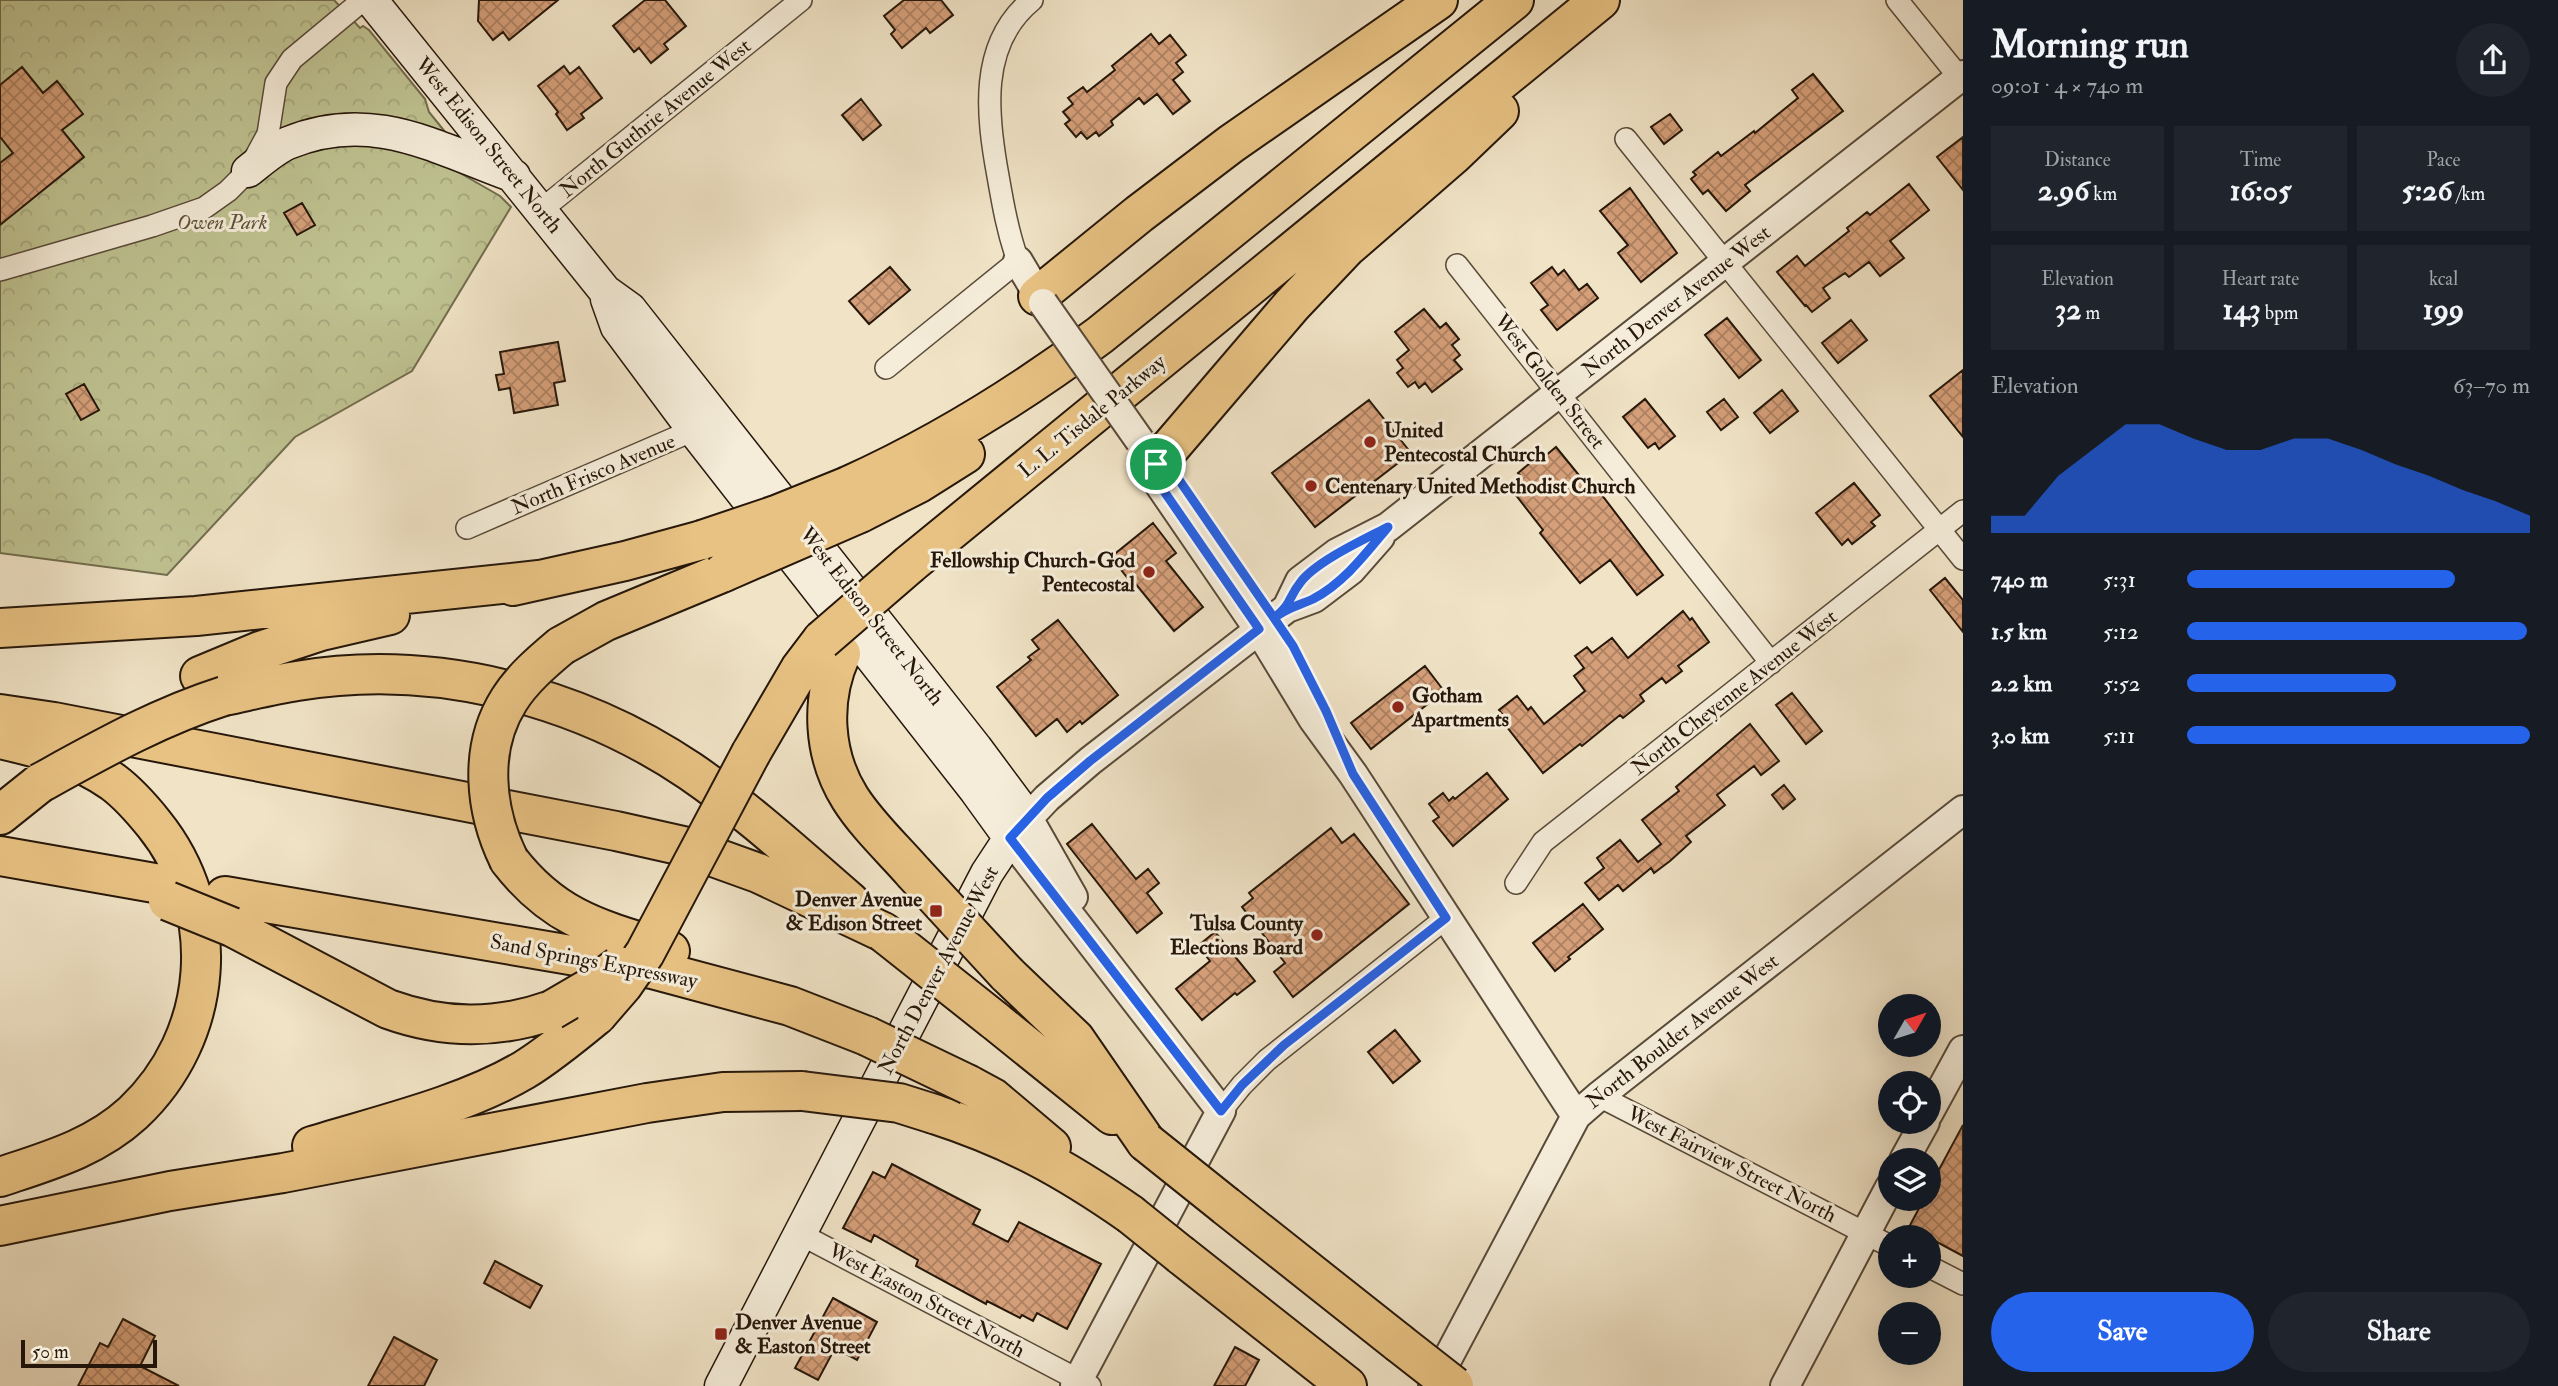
<!DOCTYPE html>
<html lang="en">
<head>
<meta charset="utf-8">
<style>
  body { margin:0; font-family:"IM FELL Double Pica",serif; background:#20242c; color:#f1f3f6; height:100vh; display:flex; flex-direction:column; font-size:26px; white-space:nowrap }
  * { box-sizing:border-box; margin:0 }
  p { font-size:23px; color:#9ea1a6 }
  .icon { flex:none; width:38px; height:38px; fill:none; stroke:currentColor; stroke-width:2; stroke-linecap:round; stroke-linejoin:round }
  .map { position:relative; flex:1; overflow:hidden }
  .sheet { display:flex; flex-direction:column; background:#171b24; width:595px }
  .sheet>* { flex:none }
  .needle { width:46px; rotate:51deg }
  .tools { position:absolute; left:1878px; top:994px; display:grid; gap:14px }
  .tools a { display:grid; place-items:center; width:63px; height:63px; border-radius:50%; background:#171b24; box-shadow:0 7px 28px #0002; font-size:35px }
  .scale { position:absolute; left:21px; bottom:18px; width:136px; box-sizing:border-box; padding-left:7px; border:4px solid #26170a; border-top:0; font-size:19px; line-height:24px; white-space:nowrap; color:#26170a; -webkit-text-stroke:5px #f5edda; paint-order:stroke }
  .pin { position:absolute; display:grid; place-items:center; width:60px; height:60px; color:#fff; margin:-30px; border:4px solid #fff; border-radius:50%; box-shadow:0 2px 7px #0007 }
  .round { display:grid; place-items:center; flex:none; width:74px; height:74px; border-radius:37px; background:#20242c }
  .overview { display:flex; align-items:center; justify-content:space-between; height:119px; padding:0 28px }
  h1 { font-size:38px; font-weight:700; line-height:52px }
  .figures { display:grid; grid-template-columns:repeat(3,1fr); gap:10px; height:119px; padding:7px 28px }
  .figures div { display:grid; align-content:center; border-radius:0px; background:#20242c; text-align:center }
  .figures b { font-size:30px; font-weight:700 }
  .figures small { font-size:19px; font-weight:400 }
  .figures p { font-size:19px }
  .chart { height:196px; padding:14px 28px }
  .chart p { display:flex; justify-content:space-between }
  .chart svg { width:100%; height:126px; margin-top:7px; fill:#2563eb; opacity:.7 }
  .action { display:flex; gap:14px; margin-top:auto; padding:14px 28px }
  .action a { flex:1; height:80px; border-radius:42px; background:#2563eb; color:#fff; font-size:28px; font-weight:700; line-height:80px; text-align:center }
  .action a+a { background:#20242c; color:#f1f3f6 }
  ul { padding:0 28px; list-style:none; font-size:23px }
  li { display:grid; grid-template-columns:112px 84px 1fr; align-items:center; height:52px }
  li i { height:18px; border-radius:9px; background:#2563eb }
  main { display:flex; flex:1; min-height:0 }
  .map>svg:first-child { display:block }
  .park { fill:url(#park-crowns); stroke:#726c4e; stroke-width:2 }
  .building { fill:url(#building-cross-hatch); stroke:#26170a; stroke-width:2 }
  .lines { fill:none; stroke-linecap:round; stroke-linejoin:round }
  .minor-casing { stroke:#584a39; stroke-width:24 }
  .tertiary-casing { stroke:#584a39; stroke-width:32 }
  .secondary-casing { stroke:#26170a; stroke-width:35 }
  .motorway-casing { stroke:#26170a; stroke-width:42 }
  .minor { stroke:#f5edda; stroke-width:21 }
  .tertiary { stroke:#f5edda; stroke-width:28 }
  .secondary { stroke:#f5edda; stroke-width:32 }
  .motorway { stroke:#e8c283; stroke-width:38 }
  .tertiary-bridge-casing { stroke:#584a39; stroke-width:32; stroke-linecap:butt }
  .motorway-bridge-casing { stroke:#26170a; stroke-width:42; stroke-linecap:butt }
  .tertiary-bridge { stroke:#f5edda; stroke-width:28 }
  .motorway-bridge { stroke:#e8c283; stroke-width:38 }
  .route-casing { stroke:#fff; stroke-width:14 }
  .route { stroke:#2563eb; stroke-width:9 }
  .poi-dot { fill:#8f2418; stroke:#f5edda; stroke-width:2.5 }
  .labels { text-anchor:middle; stroke-width:6; stroke-linejoin:round; paint-order:stroke }
  .street-label { font-size:21px; fill:#26170a; stroke:#f5edda }
  .park-label { font-size:21px; font-style:italic; fill:#5c5339; stroke:#f5edda }
  .poi-label { font-size:21px; font-weight:bold; fill:#26170a; stroke:#f5edda; text-anchor:start }
</style>
</head>
<body>
<main>
<div class="map">
<svg width="1963" height="1386" viewBox="0 0 1963 1386">
  <defs>
    <pattern id="park-crowns" width="20" height="18" patternUnits="userSpaceOnUse" patternTransform="scale(1.75)"><rect width="20" height="18" fill="#bfc291"/><path d="M2 6a3 3 0 1 1 6 0M12 15a3 3 0 1 1 6 0" fill="none" stroke="#a4a67c"/></pattern>
    <pattern id="building-cross-hatch" width="8" height="8" patternUnits="userSpaceOnUse" patternTransform="scale(1.75)"><rect width="8" height="8" fill="#d59f79"/><path d="M0 0l8 8M0 8l8-8" fill="none" stroke="#ad8161"/></pattern>
  </defs>
  <rect width="100%" height="100%" fill="#f0e3c6"/>
  <filter id="stains"><feTurbulence type="fractalNoise" baseFrequency=".00286" numOctaves="4"/><feColorMatrix values="0 0 0 0 .2 0 0 0 0 .09 0 0 0 0 .02 0 0 0 .5 -.17"/></filter>
  <radialGradient id="worn" r=".72"><stop offset=".6" stop-color="#630" stop-opacity="0"/><stop offset="1" stop-color="#630" stop-opacity=".3"/></radialGradient>
  <path class="park" d="M0,0H334L360,28L363,26L369,30L425,99L429,112L450,138L453,169L500,196L511,207L412,371L295,437L167,575L0,553Z"/>
  <path class="building" d="M479,0H558L509,40L503,32L493,40L478,21Z
    M645,0H665L686,26L664,44L668,49L651,63L639,48L634,52L613,26Z
    M904,0H941L953,15L930,33L926,28L902,48L891,34L895,30L884,16Z
    M1151,34L1159,44L1170,35L1186,55L1176,63L1183,72L1173,80L1190,101L1173,114L1157,94L1144,104L1139,98L1111,121L1113,125L1099,136L1096,132L1087,139L1081,132L1076,137L1065,124L1070,120L1063,112L1073,104L1068,98L1083,87L1087,92L1115,70L1112,66Z
    M564,66L570,74L579,67L602,98L581,114L584,118L567,130L556,114L558,112L538,86Z
    M22,67L43,93L57,81L83,114L62,130L84,157L0,225V163L13,153L0,137V85Z
    M1813,74L1843,111L1745,185L1750,191L1726,211L1708,190L1703,194L1691,179L1696,175L1693,172L1718,152L1721,156L1754,131L1755,133L1798,98L1792,90Z
    M861,99L881,125L863,140L842,115Z
    M1670,114L1682,130L1664,144L1651,127Z
    M1963,137V190L1937,157Z
    M1909,184L1929,210L1890,241L1904,258L1880,276L1869,262L1849,277L1845,273L1823,288L1830,298L1812,312L1806,305L1805,306L1777,272L1797,256L1805,266L1849,231L1847,228L1867,212L1870,215Z
    M1630,188L1677,253L1641,282L1618,253L1628,245L1600,211Z
    M302,203L315,225L297,235L284,213Z
    M890,267L910,290L869,324L849,301Z
    M1552,267L1558,275L1564,270L1579,290L1587,284L1598,298L1557,330L1541,310L1548,305L1531,283Z
    M1424,309L1440,328L1446,323L1459,339L1452,345L1460,355L1454,360L1462,369L1432,392L1425,383L1419,388L1415,382L1408,387L1397,373L1403,368L1397,360L1409,350L1395,332Z
    M1727,318L1761,360L1739,378L1705,335Z
    M1851,320L1867,340L1838,363L1822,343Z
    M558,342L565,381L554,383L558,405L514,413L510,388L499,390L496,375L504,374L500,352Z
    M1963,370V437L1930,396Z
    M84,384L99,410L81,420L66,394Z
    M1782,390L1798,411L1770,433L1754,413Z
    M1645,399L1675,436L1659,449L1655,443L1648,448L1623,417Z
    M1724,399L1738,417L1721,430L1707,412Z
    M1369,400L1411,453L1315,527L1272,473Z
    M1556,447L1591,490L1595,486L1663,575L1637,595L1610,560L1580,583L1540,533L1543,530L1508,485L1520,475L1518,473L1541,454L1544,457Z
    M1854,483L1880,515L1871,522L1875,526L1852,544L1848,539L1842,545L1816,513Z
    M1153,523L1176,553L1166,561L1203,607L1174,631L1135,583L1133,585L1111,557Z
    M1945,578L1963,600V632L1930,590Z
    M1683,611L1690,620L1692,618L1709,642L1678,666L1682,671L1666,683L1662,678L1640,695L1644,701L1623,718L1620,715L1582,746L1580,744L1543,773L1507,727L1510,724L1499,710L1517,696L1528,710L1531,707L1544,724L1585,691L1574,676L1584,668L1575,656L1587,647L1592,653L1612,638L1628,658Z
    M1058,620L1118,695L1082,724L1080,721L1067,732L1057,719L1036,736L997,687L1031,660L1028,657L1039,649L1032,640Z
    M1425,666L1444,691L1371,749L1351,723Z
    M1792,693L1822,731L1806,744L1776,705Z
    M1750,724L1779,761L1761,775L1754,766L1717,795L1725,805L1686,836L1691,842L1670,861L1654,873L1651,868L1623,891L1618,885L1599,900L1585,883L1604,868L1597,858L1620,840L1638,862L1661,844L1642,820L1679,791L1676,787Z
    M1487,773L1508,799L1453,846L1433,821L1439,817L1429,804L1443,793L1449,801L1453,797L1455,799Z
    M1784,785L1795,799L1783,809L1772,795Z
    M1092,824L1136,879L1148,869L1159,883L1147,893L1162,913L1137,933L1067,844Z
    M1331,828L1342,843L1354,834L1409,904L1293,997L1274,972L1285,963L1242,907L1253,898L1249,893Z
    M1583,904L1603,929L1568,957L1570,959L1555,971L1533,943Z
    M1215,932L1255,981L1237,995L1235,993L1202,1020L1176,989L1210,961L1198,946Z
    M1395,1030L1420,1061L1393,1083L1368,1052Z
    M1963,1125V1256L1909,1227L1924,1199H1928V1190Z
    M892,1164L980,1210L973,1224L1008,1242L1019,1222L1101,1264L1067,1329L1037,1313L1033,1321L1022,1315L1020,1318L987,1301L986,1304L916,1266L918,1260L874,1235L871,1242L843,1228L873,1172L885,1178Z
    M495,1261L542,1286L530,1308L484,1283Z
    M833,1298L877,1322L857,1360L835,1348L818,1380L795,1368Z
    M123,1319L155,1336L140,1366L179,1386H78L100,1343L108,1347Z
    M394,1337L437,1360L424,1386H368Z
    M1235,1347L1259,1360L1245,1386H1214Z"/>
  <g class="lines">
    <defs>
      <path id="minor" d="M1897,0L1963,82
        M1626,139L1963,559
        M541,210L801,0
        M1457,265L1771,663
        M0,270L152,226L204,208L228,191L248,171L268,134L276,83L292,59L363,0
        M886,368L1018,261C1008,233 1003,205 998,176C987,116 978,44 1032,0
        M467,528L703,426
        M1516,883L1543,842L1963,511
        M1599,1096L1890,1246
        M1221,1111L1242,1085L1267,1060L1446,918
        M800,1234L1090,1386
        M1928,1266L1963,1284"/>
      <path id="tertiary" d="M1018,261L1043,303
        M1146,450L1156,464L1159,484L1259,630L1313,719L1353,774L1576,1116
        M1287,608L1300,581L1337,553L1388,527L1963,75
        M1010,838L1221,1111L1075,1386
        M1073,897L1028,818L1047,798L1090,761L1287,608L1314,598L1351,570L1380,537
        M1928,1114L1963,1050
        M1904,1160L1925,1122
        M1433,1386L1576,1116L1599,1096L1963,810
        M1785,1386L1890,1187"/>
      <path id="secondary" d="M371,0L605,291L630,309L976,748L1028,818L1010,838L987,873L721,1386
        M248,171C260,162 274,149 288,143C372,108 436,148 514,176
        M607,299L617,327L695,432L976,791L1010,838"/>
      <path id="motorway" d="M1038,296L1139,214L1231,144L1438,0
        M1156,464L1292,305L1346,248L1452,156L1499,111
        M848,486C939,445 1021,394 1100,335L1514,0
        M860,513L919,483L965,454
        M910,564L1600,0
        M513,586L625,561L702,540
        M0,628L196,616L539,580
        M561,646L606,621L724,572
        M841,654C820,700 823,755 850,798C867,825 892,848 913,872
        M200,676L260,651L321,631L390,615
        M224,696C248,691 272,685 297,681C433,658 577,695 690,771C747,810 798,857 850,902
        M0,714L54,722L616,831L683,846L758,873L883,932
        M0,739C40,748 79,758 113,782C129,794 142,809 154,824C224,911 215,1036 133,1113C95,1148 48,1161 0,1177
        M751,753L800,669L822,640
        M0,815L40,783
        M0,856L160,884
        M509,860C555,920 602,930 670,951
        M225,896L652,969L790,1006L867,1036
        M232,927L388,1009C443,1029 496,1030 552,1010
        M1007,974L1075,1039L1146,1142
        M994,1020L1112,1115
        M969,1085L993,1098L1051,1147
        M934,1114C1011,1139 1064,1168 1130,1214
        M312,1146C380,1125 463,1106 524,1070C550,1054 574,1034 597,1015
        M1226,1206L1399,1343
        M0,1226L170,1191L283,1173L647,1103L723,1092L802,1091
        M1181,1255L1347,1386"/>
    </defs>
    <use href="#minor" class="minor-casing"/>
    <use href="#tertiary" class="tertiary-casing"/>
    <use href="#secondary" class="secondary-casing"/>
    <use href="#motorway" class="motorway-casing"/>
    <use href="#minor" class="minor"/>
    <use href="#tertiary" class="tertiary"/>
    <use href="#secondary" class="secondary"/>
    <use href="#motorway" class="motorway"/>
    <defs>
      <path id="tertiary-bridge" d="M1043,303L1140,441"/>
      <path id="motorway-bridge" d="M702,540L776,515L848,486
        M724,572L860,513
        M822,640L910,564
        M40,783C100,750 158,717 224,696
        M509,860C485,811 478,749 509,700C522,679 542,662 561,646
        M913,872L1007,974
        M168,901L232,927
        M883,932L994,1020
        M552,1010L588,989L619,966
        M597,1015L623,985L645,953L751,753
        M867,1036L969,1085
        M802,1091L899,1103L934,1114
        M1146,1142L1226,1206
        M1130,1214L1181,1255
        M1399,1343L1454,1386"/>
    </defs>
    <use href="#tertiary-bridge" class="tertiary-bridge-casing"/>
    <use href="#motorway-bridge" class="motorway-bridge-casing"/>
    <use href="#tertiary-bridge" class="tertiary-bridge"/>
    <use href="#motorway-bridge" class="motorway-bridge"/>
  </g>
  <g class="lines">
    <defs>
      <path id="route" d="M1156,464L1159,484L1259,629L1090,761L1047,798L1010,838L1221,1111L1242,1085L1284,1045L1446,918L1353,774L1326,711L1293,646L1274,618C1288,607 1298,606 1313,599C1344,583 1367,552 1388,527C1365,539 1315,562 1300,583C1288,598 1292,604 1274,618L1175,474L1156,464"/>
    </defs>
    <use href="#route" class="route-casing"/>
    <use href="#route" class="route"/>
  </g>
  <g class="poi-dot">
    <circle cx="1370" cy="442" r="7"/>
    <circle cx="1311" cy="486" r="7"/>
    <circle cx="1149" cy="572" r="7"/>
    <circle cx="1398" cy="707" r="7"/>
    <rect x="929" y="904" width="14" height="14" rx="3.5"/>
    <circle cx="1317" cy="935" r="7"/>
    <rect x="714" y="1327" width="14" height="14" rx="3.5"/>
  </g>
  <g class="labels">
    <g class="street-label">
      <text transform="translate(655 118) rotate(-39)" y="7">North Guthrie Avenue West</text>
      <text transform="translate(489 145) rotate(51)" y="7">West Edison Street North</text>
      <text transform="translate(1676 301) rotate(-38)" y="7">North Denver Avenue West</text>
      <text transform="translate(1550 381) rotate(52)" y="7">West Golden Street</text>
      <text transform="translate(1092 416) rotate(-39)" y="7">L. L. Tisdale Parkway</text>
      <text transform="translate(593 474) rotate(-23)" y="7">North Frisco Avenue</text>
      <text transform="translate(872 616) rotate(52)" y="7">West Edison Street North</text>
      <text transform="translate(1734 692) rotate(-38)" y="7">North Cheyenne Avenue West</text>
      <text transform="translate(594 961) rotate(11)" y="7">Sand Springs Expressway</text>
      <text transform="translate(938 970) rotate(-62)" y="7">North Denver Avenue West</text>
      <text transform="translate(1682 1031) rotate(-38)" y="7">North Boulder Avenue West</text>
      <text transform="translate(1732 1164) rotate(27)" y="7">West Fairview Street North</text>
      <text transform="translate(927 1300) rotate(28)" y="7">West Easton Street North</text>
    </g>
    <g class="park-label">
      <text x="222" y="229">Owen Park</text>
    </g>
    <g class="poi-label">
      <text x="1384" y="437">United<tspan x="1384" dy="24">Pentecostal Church</tspan></text>
      <text x="1325" y="493">Centenary United Methodist Church</text>
      <text x="1135" y="567" text-anchor="end">Fellowship Church-God<tspan x="1135" dy="24">Pentecostal</tspan></text>
      <text x="1412" y="702">Gotham<tspan x="1412" dy="24">Apartments</tspan></text>
      <text x="922" y="906" text-anchor="end">Denver Avenue<tspan x="922" dy="24">&amp; Edison Street</tspan></text>
      <text x="1303" y="930" text-anchor="end">Tulsa County<tspan x="1303" dy="24">Elections Board</tspan></text>
      <text x="735" y="1329">Denver Avenue<tspan x="735" dy="24">&amp; Easton Street</tspan></text>
    </g>
  </g>
  <rect width="100%" height="100%" filter="url(#stains)"/>
  <rect width="100%" height="100%" fill="url(#worn)"/>
</svg>
<div class="tools">
<a><svg class="needle" viewBox="-14 -14 28 28"><path d="M0-13l5 13h-10z" fill="#e53935"/><path d="M0 13l5-13h-10z" fill="#9ea1a6"/></svg></a>
<a><svg class="icon" aria-label="locate" viewBox="0 0 24 24"><circle cx="12" cy="12" r="6"/><path d="M12 2v4M12 18v4M2 12h4M18 12h4"/></svg></a>
<a><svg class="icon" aria-label="layers" viewBox="0 0 24 24"><path d="M12 4l9 5-9 5-9-5zM3 14l9 5 9-5"/></svg></a>
<a>+</a>
<a>−</a>
</div>
<div class="scale">50 m</div>
<div class="pin" style="left:1156px;top:464px;background:#1e9e55"><svg class="icon" aria-label="arrive" viewBox="0 0 24 24"><path d="M6 21V4h12l-3 4 3 4H6"/></svg></div>
</div>
<section class="sheet">
<div class="overview"><div><h1>Morning run</h1><p>09:01 · 4 × 740 m</p></div><a class="round"><svg class="icon" aria-label="share" viewBox="0 0 24 24"><path d="M12 15V3M7 8l5-5 5 5M5 13v7h14v-7"/></svg></a></div>
<div class="figures">
<div><p>Distance</p><b>2.96<small> km</small></b></div>
<div><p>Time</p><b>16:05</b></div>
<div><p>Pace</p><b>5:26<small> /km</small></b></div>
</div>
<div class="figures">
<div><p>Elevation</p><b>32<small> m</small></b></div>
<div><p>Heart rate</p><b>143<small> bpm</small></b></div>
<div><p>kcal</p><b>199</b></div>
</div>
<div class="chart"><p><span>Elevation</span>63–70 m</p>
<svg viewBox="0 0 160 44" preserveAspectRatio="none"><path d="M0 44V38L10 38L20 24L30 15L40 6L50 6L60 11L70 15L80 15L90 11L100 11L110 15L120 20L130 24L140 29L150 33L160 38V44z"/></svg>
</div>
<ul>
<li><b>740 m</b>5:31<i style="width:78%"></i></li>
<li><b>1.5 km</b>5:12<i style="width:99%"></i></li>
<li><b>2.2 km</b>5:52<i style="width:61%"></i></li>
<li><b>3.0 km</b>5:11<i style="width:100%"></i></li>
</ul>
<div class="action"><a>Save</a><a>Share</a></div>
</section>
</main>
</body>
</html>
